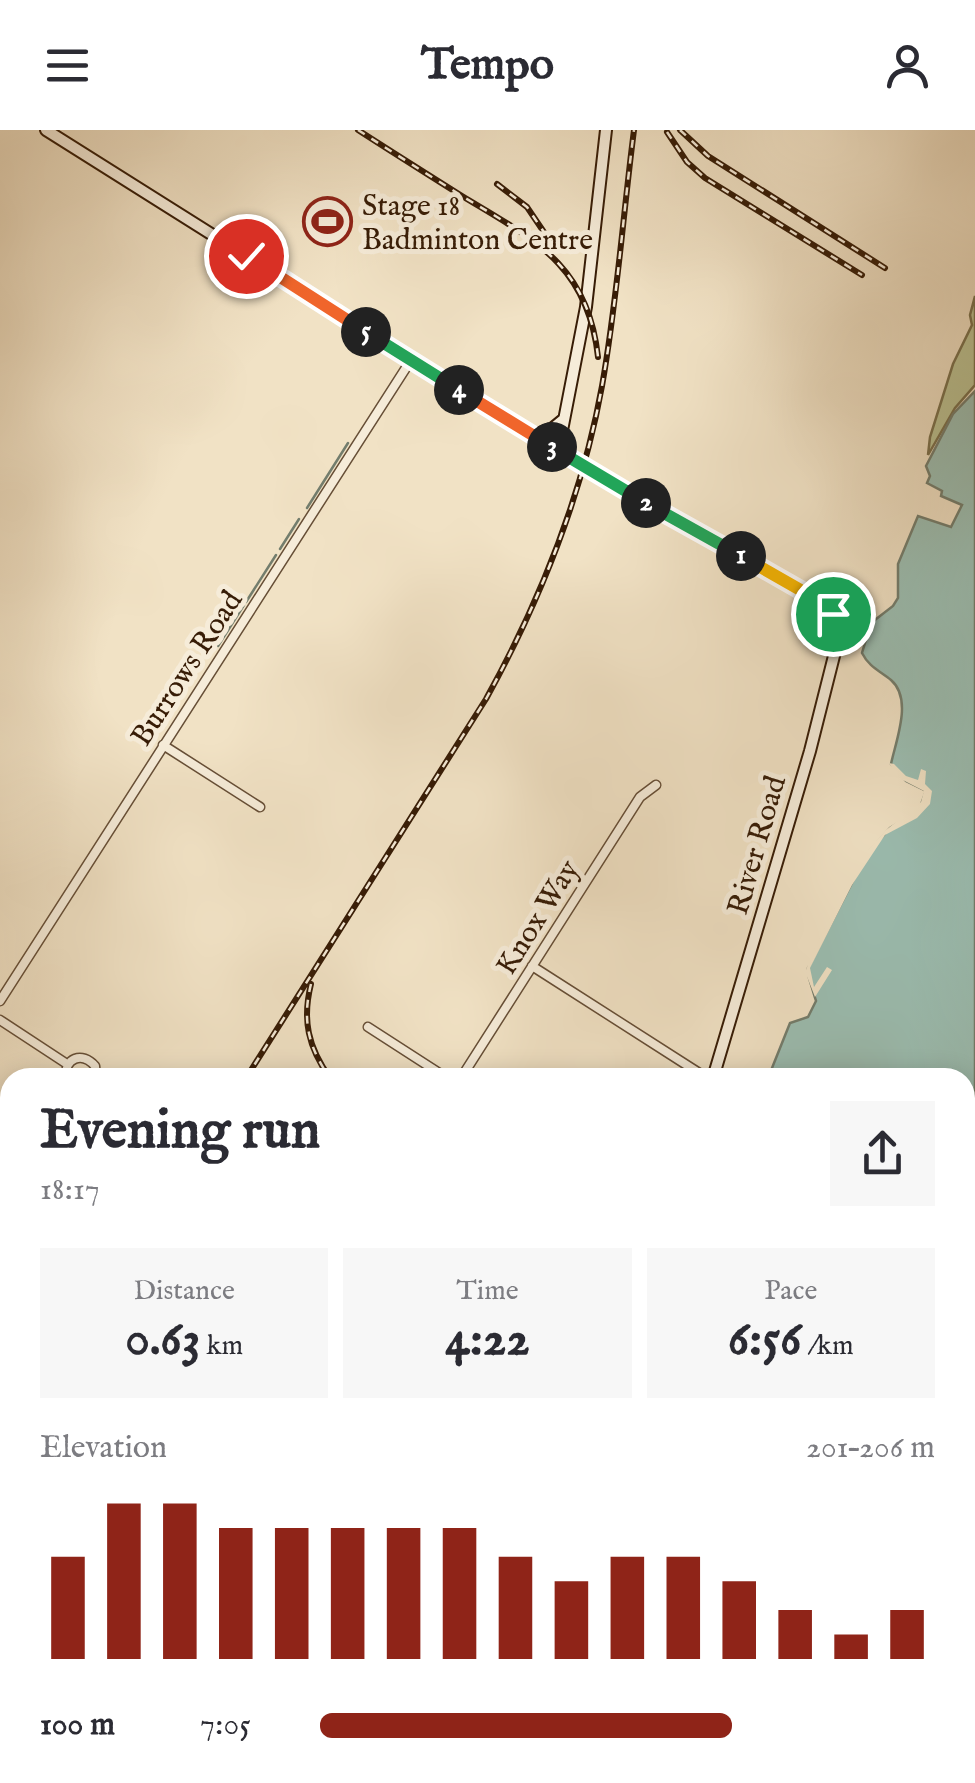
<!DOCTYPE html>
<html lang="en">
<head>
<meta charset="utf-8">
<style>
  body { margin:0; font-family:"IM FELL English",serif; background:#f7f7f7; color:#2b2b33; height:100vh; display:flex; flex-direction:column; font-size:38px; white-space:nowrap }
  * { box-sizing:border-box; margin:0 }
  p { font-size:32px; color:#7c7c81 }
  .icon { flex:none; width:55px; height:55px; fill:none; stroke:currentColor; stroke-width:2; stroke-linecap:round; stroke-linejoin:round }
  .map { position:relative; flex:1; overflow:hidden }
  .drawer { position:absolute; left:0px; top:938px; width:975px; height:718px; display:flex; flex-direction:column; background:#fff; border-radius:30px 30px 0 0; box-shadow:0 5px 25px #0003 }
  .drawer>* { flex:none }
  .pin { position:absolute; display:grid; place-items:center; width:85px; height:85px; color:#fff; margin:-42px; border:5px solid #fff; border-radius:50%; box-shadow:0 2px 10px #0007 }
  .km { position:absolute; width:50px; height:50px; margin:-25px; border-radius:50%; background:#222; color:#fff; font-size:28px; line-height:50px; text-align:center }
  .round { display:grid; place-items:center; flex:none; width:105px; height:105px; border-radius:0px; background:#f7f7f7 }
  .headline { display:flex; align-items:center; justify-content:space-between; height:170px; padding:0 40px }
  h1 { font-size:55px; font-weight:800; line-height:75px }
  .metrics { display:grid; grid-template-columns:repeat(3,1fr); gap:15px; height:170px; padding:10px 40px }
  .metrics div { display:grid; align-content:center; border-radius:0px; background:#f7f7f7; text-align:center }
  .metrics b { font-size:50px; font-weight:800 }
  .metrics small { font-size:28px; font-weight:400 }
  .metrics p { font-size:28px }
  .chart { height:280px; padding:20px 40px }
  .chart p { display:flex; justify-content:space-between }
  .chart svg { width:100%; height:180px; margin-top:10px; stroke:#8f2418; stroke-width:6 }
  ul { padding:0 40px; list-style:none; font-size:32px }
  li { display:grid; grid-template-columns:160px 120px 1fr; align-items:center; height:75px }
  li i { height:25px; border-radius:12px; background:#8f2418 }
  header { display:flex; justify-content:space-between; align-items:center; height:130px; padding:0 40px; background:#fff; font-size:45px; font-weight:800 }
  .map>svg:first-child { display:block }
  .green { fill:#bbc394; stroke:#79704d; stroke-width:2.5 }
  .water { fill:#9bbeb2; stroke:#737d6d; stroke-width:2.5 }
  .pier { fill:#f1e2c5 }
  .lines { fill:none; stroke-linecap:round; stroke-linejoin:round }
  .stream { stroke:#737d6d; stroke-width:2.5 }
  .street-casing { stroke:#664e36; stroke-width:11 }
  .secondary-casing { stroke:#371c06; stroke-width:14 }
  .primary-casing { stroke:#371c06; stroke-width:15 }
  .street { stroke:#f6ecd9; stroke-width:8 }
  .secondary { stroke:#f6ecd9; stroke-width:10 }
  .primary { stroke:#e8c182; stroke-width:11 }
  .rail-casing { stroke:#371c06; stroke-width:6 }
  .rail { stroke:#f6ecd9; stroke-width:2.5; stroke-dasharray:8; stroke-linecap:butt }
  .split-1-casing { stroke:#fff; stroke-width:20 }
  .split-2-casing { stroke:#fff; stroke-width:20 }
  .split-3-casing { stroke:#fff; stroke-width:20 }
  .split-4-casing { stroke:#fff; stroke-width:20 }
  .split-5-casing { stroke:#fff; stroke-width:20 }
  .split-6-casing { stroke:#fff; stroke-width:20 }
  .split-7-casing { stroke:#fff; stroke-width:20 }
  .split-1 { stroke:#f5b400; stroke-width:12 }
  .split-2 { stroke:#22a559; stroke-width:12 }
  .split-3 { stroke:#22a559; stroke-width:12 }
  .split-4 { stroke:#f0652b; stroke-width:12 }
  .split-5 { stroke:#22a559; stroke-width:12 }
  .split-6 { stroke:#f0652b; stroke-width:12 }
  .split-7 { stroke:#f5b400; stroke-width:12 }
  .labels { text-anchor:middle; stroke-width:10; stroke-linejoin:round; paint-order:stroke }
  .poi-label { font-size:30px; fill:#371c06; stroke:#f6ecd9; text-anchor:start }
  .street-label { font-size:30px; fill:#371c06; stroke:#f6ecd9 }
</style>
</head>
<body>
<header><svg class="icon" aria-label="menu" viewBox="0 0 24 24"><path d="M4 6h16M4 12h16M4 18h16"/></svg>Tempo<svg class="icon" aria-label="person" viewBox="0 0 24 24"><circle cx="12" cy="8" r="4"/><path d="M4 21q1-7 8-7t8 7"/></svg></header>
<div class="map">
<svg width="975" height="1653" viewBox="0 0 975 1653">
  <rect width="100%" height="100%" fill="#f1e2c5"/>
  <filter id="stains"><feTurbulence type="fractalNoise" baseFrequency=".002" numOctaves="4"/><feColorMatrix values="0 0 0 0 .2 0 0 0 0 .09 0 0 0 0 .02 0 0 0 .5 -.17"/></filter>
  <radialGradient id="worn" r=".72"><stop offset=".6" stop-color="#630" stop-opacity="0"/><stop offset="1" stop-color="#630" stop-opacity=".3"/></radialGradient>
  <path class="green" d="M975,166V255L955,278L928,325L930,307L953,234L972,195L970,185Z"/>
  <path class="water" d="M975,261V1288L965,1299V948H768L790,893L808,887L816,871L809,848L808,838L867,724L890,698L919,680L926,661L906,651L891,634C896,610 913,569 891,550C880,541 869,537 862,523L871,493L893,476L898,468V434L918,386L951,397L962,375L941,366L942,361L927,353L930,346L926,336L953,284Z
    M297,1645H650L645,1653H293Z"/>
  <path class="pier" d="M889,633L894,634L906,646L918,650L921,639L926,641L925,654L932,661L930,674L917,688L885,705L852,755L810,838L814,857L827,837L832,840L815,867L806,844L808,831L846,756L865,723L886,700L921,672L924,661L897,647Z"/>
  <g class="lines">
    <path class="stream" d="M307,378L348,313
      M280,419L299,389
      M246,472L276,425
      M218,516L244,475
      M198,1653L206,1645"/>
    <defs>
      <path id="street" d="M163,615L260,677
        M532,836L707,948
        M0,871L411,230
        M0,890L67,934
        M368,897L447,948
        M66,948C64,928 82,921 95,936L96,948
        M461,948L640,667L656,655
        M965,1354L975,1345
        M965,1484L975,1491
        M819,1645L832,1653
        M731,1653L735,1645"/>
      <path id="secondary" d="M46,0L532,306L818,470L833,484L837,495V514L810,621L713,948
        M532,306L553,298L564,289
        M558,321L586,177L606,0
        M216,1653L224,1645"/>
      <path id="primary" d="M965,1579L975,1571
        M965,1598L975,1588
        M901,1653L906,1645
        M919,1653L925,1645"/>
    </defs>
    <use href="#street" class="street-casing"/>
    <use href="#secondary" class="secondary-casing"/>
    <use href="#primary" class="primary-casing"/>
    <use href="#street" class="street"/>
    <use href="#secondary" class="secondary"/>
    <use href="#primary" class="primary"/>
    <defs>
      <path id="rail" d="M358,0C392,22 427,44 462,66C533,109 588,134 598,227
        M680,0L708,26L885,138
        M667,2L687,32L705,48L862,145
        M497,54L527,77L556,120
        M311,854C302,890 308,917 330,948
        M246,948L486,569C540,471 582,367 602,256C617,172 623,85 634,0
        M0,1334L10,1318"/>
    </defs>
    <use href="#rail" class="rail-casing"/>
    <use href="#rail" class="rail"/>
  </g>
  <g class="lines">
    <defs>
      <path id="split-1" d="M741,426L818,470L833,484"/>
      <path id="split-2" d="M646,373L741,426"/>
      <path id="split-3" d="M552,317L646,373"/>
      <path id="split-4" d="M459,260L552,317"/>
      <path id="split-5" d="M366,202L459,260"/>
      <path id="split-6" d="M274,143L366,202"/>
      <path id="split-7" d="M246,126L274,143"/>
    </defs>
    <use href="#split-1" class="split-1-casing"/>
    <use href="#split-2" class="split-2-casing"/>
    <use href="#split-3" class="split-3-casing"/>
    <use href="#split-4" class="split-4-casing"/>
    <use href="#split-5" class="split-5-casing"/>
    <use href="#split-6" class="split-6-casing"/>
    <use href="#split-7" class="split-7-casing"/>
    <use href="#split-1" class="split-1"/>
    <use href="#split-2" class="split-2"/>
    <use href="#split-3" class="split-3"/>
    <use href="#split-4" class="split-4"/>
    <use href="#split-5" class="split-5"/>
    <use href="#split-6" class="split-6"/>
    <use href="#split-7" class="split-7"/>
  </g>
  <defs>
    <symbol id="stadium-ring" viewBox="-11 -11 22 22"><circle r="9.5" fill="#f6ecd9" stroke="#8f2418" stroke-width="1.5"/><path d="M0-5a6.5 5 0 1 0 0 10a6.5 5 0 1 0 0-10ZM-3.5-1.8h7v3.6h-7Z" fill="#8f2418"/></symbol>
  </defs>
  <g fill-rule="evenodd">
    <use href="#stadium-ring" x="300" y="64" width="55" height="55"/>
  </g>
  <g class="labels">
    <g class="poi-label">
      <text x="362" y="85">Stage 18<tspan x="362" dy="34">Badminton Centre</tspan></text>
    </g>
    <g class="street-label">
      <text transform="translate(186 538) rotate(-57)" y="10">Burrows Road</text>
      <text transform="translate(756 715) rotate(-74)" y="10">River Road</text>
      <text transform="translate(537 787) rotate(-58)" y="10">Knox Way</text>
    </g>
  </g>
  <rect width="100%" height="100%" filter="url(#stains)"/>
  <rect width="100%" height="100%" fill="url(#worn)"/>
</svg>
<div class="pin" style="left:833px;top:484px;background:#1e9e55"><svg class="icon" aria-label="arrive" viewBox="0 0 24 24"><path d="M6 21V4h12l-3 4 3 4H6"/></svg></div>
<div class="pin" style="left:246px;top:126px;background:#d93025"><svg class="icon" aria-label="check" viewBox="0 0 24 24"><path d="M5 12l5 5 9-10"/></svg></div>
<b class="km" style="left:741px;top:426px">1</b>
<b class="km" style="left:646px;top:373px">2</b>
<b class="km" style="left:552px;top:317px">3</b>
<b class="km" style="left:459px;top:260px">4</b>
<b class="km" style="left:366px;top:202px">5</b>
<section class="drawer">
<div class="headline"><div><h1>Evening run</h1><p>18:17</p></div><a class="round"><svg class="icon" aria-label="share" viewBox="0 0 24 24"><path d="M12 15V3M7 8l5-5 5 5M5 13v7h14v-7"/></svg></a></div>
<div class="metrics">
<div><p>Distance</p><b>0.63<small> km</small></b></div>
<div><p>Time</p><b>4:22</b></div>
<div><p>Pace</p><b>6:56<small> /km</small></b></div>
</div>
<div class="chart"><p><span>Elevation</span>201–206 m</p>
<svg viewBox="0 0 160 44" preserveAspectRatio="none"><path d="M5 44V19M15 44V6M25 44V6M35 44V12M45 44V12M55 44V12M65 44V12M75 44V12M85 44V19M95 44V25M105 44V19M115 44V19M125 44V25M135 44V32M145 44V38M155 44V32"/></svg>
</div>
<ul>
<li><b>100 m</b>7:05<i style="width:67%"></i></li>
</ul>
</section>
</div>
</body>
</html>
